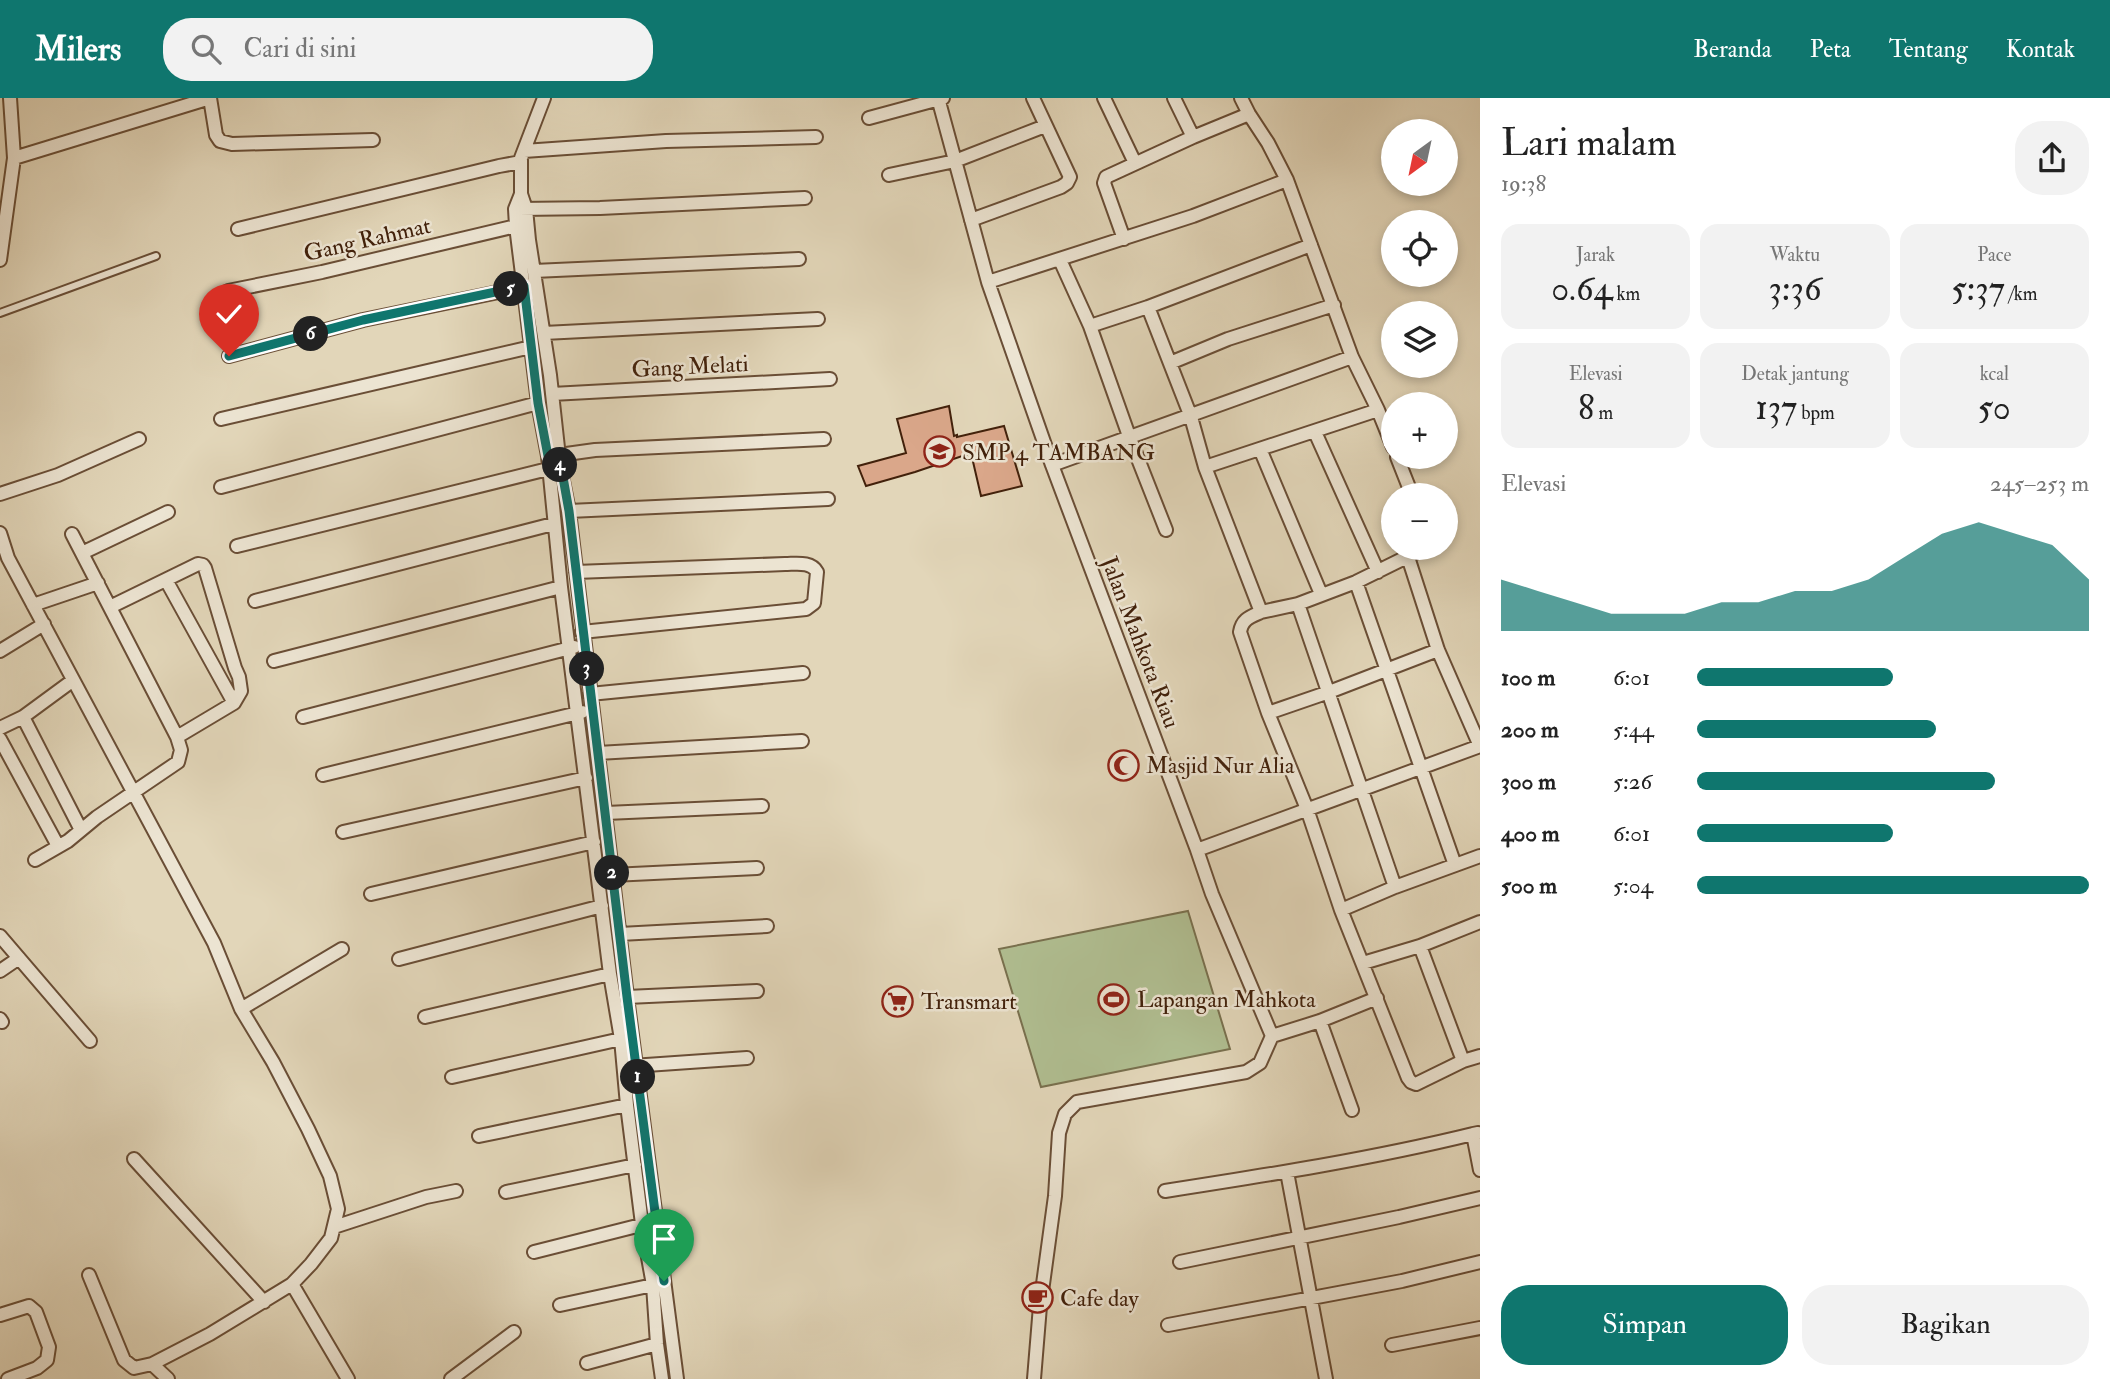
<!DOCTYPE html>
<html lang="id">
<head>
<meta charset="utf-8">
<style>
  body { margin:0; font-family:"IM FELL Double Pica",serif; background:#f2f2f2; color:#222; height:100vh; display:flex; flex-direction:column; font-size:26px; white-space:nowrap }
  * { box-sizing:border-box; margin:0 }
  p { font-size:23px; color:#767676 }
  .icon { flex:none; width:38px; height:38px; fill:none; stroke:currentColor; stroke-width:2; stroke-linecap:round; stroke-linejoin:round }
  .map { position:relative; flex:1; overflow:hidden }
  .drawer { display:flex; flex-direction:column; background:#fff; width:630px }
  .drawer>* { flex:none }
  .needle { width:46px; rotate:213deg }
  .controls { position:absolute; left:1381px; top:21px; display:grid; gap:14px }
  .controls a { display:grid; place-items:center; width:77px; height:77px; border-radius:50%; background:#fff; box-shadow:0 4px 10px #0003; font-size:35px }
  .pin { position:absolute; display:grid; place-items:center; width:60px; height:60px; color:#fff; margin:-72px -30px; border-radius:50% 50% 50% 0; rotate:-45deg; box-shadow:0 0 7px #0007 }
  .pin .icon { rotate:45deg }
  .km { position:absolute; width:35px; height:35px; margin:-18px; border-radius:50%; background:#222; color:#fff; font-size:19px; line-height:35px; text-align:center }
  .round { display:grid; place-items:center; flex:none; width:74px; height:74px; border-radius:28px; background:#f2f2f2 }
  .head { display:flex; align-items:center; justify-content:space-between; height:119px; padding:0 21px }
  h1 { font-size:38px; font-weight:600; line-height:52px }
  .figures { display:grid; grid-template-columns:repeat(3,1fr); gap:10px; height:119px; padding:7px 21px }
  .figures div { display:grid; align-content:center; border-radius:18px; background:#f2f2f2; text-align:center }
  .figures b { font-size:35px; font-weight:600 }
  .figures small { font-size:19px; font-weight:400 }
  .figures p { font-size:19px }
  .chart { height:196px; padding:14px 21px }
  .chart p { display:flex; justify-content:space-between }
  .chart svg { width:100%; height:126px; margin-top:7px; fill:#0f766e; opacity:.7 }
  .cta { display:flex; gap:14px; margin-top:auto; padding:14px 21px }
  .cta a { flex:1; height:80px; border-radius:28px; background:#0f766e; color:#fff; font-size:28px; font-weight:600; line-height:80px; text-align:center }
  .cta a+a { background:#f2f2f2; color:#222 }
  ul { padding:0 21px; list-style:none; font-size:23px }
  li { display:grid; grid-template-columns:112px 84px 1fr; align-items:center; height:52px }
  li i { height:18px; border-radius:9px; background:#0f766e }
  header { display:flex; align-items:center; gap:42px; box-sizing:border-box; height:98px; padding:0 35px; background:#0f766e; color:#fff }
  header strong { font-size:33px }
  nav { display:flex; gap:38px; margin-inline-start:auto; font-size:24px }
  .search { width:490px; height:63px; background:#f2f2f2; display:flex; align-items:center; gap:18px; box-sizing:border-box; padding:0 24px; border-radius:28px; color:#767676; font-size:26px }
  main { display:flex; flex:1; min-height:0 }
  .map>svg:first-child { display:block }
  .green { fill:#b0be91; stroke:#79704e; stroke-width:2 }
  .building { fill:#daa78a; stroke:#42210b; stroke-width:2 }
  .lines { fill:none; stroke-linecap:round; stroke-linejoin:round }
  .service-casing { stroke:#6a4e36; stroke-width:10 }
  .minor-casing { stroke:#6a4e36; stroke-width:16 }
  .service { stroke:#ece4d2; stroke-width:6 }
  .minor { stroke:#ece4d2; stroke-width:12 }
  .route-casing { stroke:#fff; stroke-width:14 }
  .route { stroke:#0f766e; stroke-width:9 }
  .labels { text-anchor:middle; stroke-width:5; stroke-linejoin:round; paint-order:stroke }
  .street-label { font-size:23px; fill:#42210b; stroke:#ece4d2 }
  .poi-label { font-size:23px; fill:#42210b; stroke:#ece4d2; text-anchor:start }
</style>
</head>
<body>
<header>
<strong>Milers</strong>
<div class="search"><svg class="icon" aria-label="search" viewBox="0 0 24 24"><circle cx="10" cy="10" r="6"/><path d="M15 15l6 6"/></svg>Cari di sini</div>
<nav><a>Beranda</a><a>Peta</a><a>Tentang</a><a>Kontak</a></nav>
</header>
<main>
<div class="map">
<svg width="1480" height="1281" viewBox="0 0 1480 1281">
  <rect width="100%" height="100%" fill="#e2d6b9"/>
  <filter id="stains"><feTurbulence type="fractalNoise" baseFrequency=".00286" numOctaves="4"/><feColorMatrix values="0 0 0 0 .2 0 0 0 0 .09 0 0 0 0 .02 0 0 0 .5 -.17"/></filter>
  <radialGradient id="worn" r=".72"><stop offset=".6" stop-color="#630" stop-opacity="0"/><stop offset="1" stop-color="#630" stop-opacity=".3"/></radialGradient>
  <path class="green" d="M1188,813L1230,951L1041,989L999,851Z"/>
  <path class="building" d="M949,308L954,338L957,337V339L1004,328L1022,388L981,398L971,355L915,374L866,388L858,368L906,355L897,321Z"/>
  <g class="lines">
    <defs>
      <path id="service" d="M0,215L156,158"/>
      <path id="minor" d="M544,0L521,60V96L526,111L529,142L550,277L560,368L569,413L627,899L677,1281
        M938,0L988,184L1052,367L1197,752L1212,796L1272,938L1260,965L1246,974L1077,1004L1065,1016L1059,1035L1055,1098L1040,1208L1034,1281
        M1104,0L1135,65
        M1174,0L1193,39
        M1241,0L1249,16L1268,45L1287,82L1352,259L1378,312L1393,349
        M869,20L943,0
        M524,53L666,43L816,39
        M14,60L210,0L216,37L220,43L232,46L373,42
        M889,77L955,63L1045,28
        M521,96L515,111L516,128L538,305L548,358L561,489L610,876L621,941L627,1007L642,1126L653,1187L657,1246L662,1281
        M519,111L600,110L805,100
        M971,122L1061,89L1067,85L1070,79L1033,0
        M238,131L499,68L521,64
        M1124,141L1104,85L1106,79L1193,39L1249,16
        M0,162L14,60L10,0
        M1060,162L1090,228
        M534,173L799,161
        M988,184L1193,118L1287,82
        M228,193L322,174L516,128
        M1148,209L1191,319L1205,369L1261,514C1250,519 1242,521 1240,534L1268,615L1307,711L1341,812L1408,980L1411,984L1416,986L1463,963L1480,958
        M544,235L818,221
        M229,258L363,222L532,187
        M1170,265L1228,241L1334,207
        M552,296L830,281
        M221,321L531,249
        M1315,334L1378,474
        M1260,351L1321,496
        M552,358L595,352L824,341
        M1397,359L1412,397
        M1052,367L1352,259
        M1205,369L1378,312
        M221,389L538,305
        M0,396L58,377L139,341
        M569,413L828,401
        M1166,432L1129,338L1090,228L1148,209L1311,147
        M0,435L8,460L214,845L241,911L273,964L308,1031L330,1078L338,1111L331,1140L311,1166L292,1186L348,1281
        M237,448L556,369
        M82,455L168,414
        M576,474L785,466C796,466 811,463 817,474L814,505L806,511L582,534
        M166,482L234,605
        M1356,484L1455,767
        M255,503L553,426
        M1298,506L1395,789
        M33,507L98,485
        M110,509L198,466L203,467L205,470L235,570L239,579L241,593L234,605L177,639
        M1261,514L1298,506L1356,484L1425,450
        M0,553L44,526
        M274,563L561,489
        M590,596L803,575
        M1268,615L1329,594L1438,552
        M23,619L81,732
        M303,619L574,549
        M0,630L23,619L72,583
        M0,641L58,748
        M598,655L802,643
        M323,677L582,614
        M606,715L762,708
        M343,734L586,680
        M1197,752L1480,648L1438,552L1408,459
        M35,762L68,743L97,719L178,664L181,652L177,639L72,436
        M612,777L757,770
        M371,796L594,744
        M1341,812L1395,789L1480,758
        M620,836L767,828
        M0,838L90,943
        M1420,848L1463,963
        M399,861L602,808
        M1363,865L1420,848L1480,824
        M0,873L19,860
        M627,899L757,893
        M241,911L342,851
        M425,919L610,876
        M0,921L2,924
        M1320,923L1352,1012
        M1272,938L1320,923L1377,900
        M632,968L747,960
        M452,979L621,941
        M1478,1035L1473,1036L1480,1072
        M479,1038L627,1007
        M134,1061L264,1204
        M1287,1074L1326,1281
        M1165,1093C1268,1077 1371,1061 1473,1036
        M506,1094L635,1067
        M334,1129L426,1099L456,1093
        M534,1154L649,1125
        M1180,1164L1399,1119L1480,1100
        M89,1177L124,1262L134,1270L152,1266
        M560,1207L653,1187
        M0,1217L29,1208L36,1214L49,1249L47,1262L37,1270L8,1281
        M1168,1227L1402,1183L1480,1164
        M1392,1247L1480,1230
        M587,1265L657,1246
        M168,1281L152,1266L210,1236L292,1186
        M451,1281L514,1234"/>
    </defs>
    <use href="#service" class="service-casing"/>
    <use href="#minor" class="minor-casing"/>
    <use href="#service" class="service"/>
    <use href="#minor" class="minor"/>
  </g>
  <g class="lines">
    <defs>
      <path id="route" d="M229,258L363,222L524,188L538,305L548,358L559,357L569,413L627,899L664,1183"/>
    </defs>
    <use href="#route" class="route-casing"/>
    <use href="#route" class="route"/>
  </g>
  <defs>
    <symbol id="school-ring" viewBox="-11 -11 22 22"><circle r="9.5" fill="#ece4d2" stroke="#8f2418" stroke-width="1.5"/><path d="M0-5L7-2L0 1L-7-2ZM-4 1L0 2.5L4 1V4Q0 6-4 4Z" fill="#8f2418"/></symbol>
    <symbol id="mosque-ring" viewBox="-11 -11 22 22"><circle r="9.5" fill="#ece4d2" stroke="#8f2418" stroke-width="1.5"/><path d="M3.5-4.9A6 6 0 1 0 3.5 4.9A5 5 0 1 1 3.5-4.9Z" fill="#8f2418"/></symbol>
    <symbol id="stadium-ring" viewBox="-11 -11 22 22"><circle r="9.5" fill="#ece4d2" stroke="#8f2418" stroke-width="1.5"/><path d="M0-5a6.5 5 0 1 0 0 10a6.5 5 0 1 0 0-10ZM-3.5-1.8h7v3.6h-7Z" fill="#8f2418"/></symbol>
    <symbol id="supermarket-ring" viewBox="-11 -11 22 22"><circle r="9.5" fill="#ece4d2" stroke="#8f2418" stroke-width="1.5"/><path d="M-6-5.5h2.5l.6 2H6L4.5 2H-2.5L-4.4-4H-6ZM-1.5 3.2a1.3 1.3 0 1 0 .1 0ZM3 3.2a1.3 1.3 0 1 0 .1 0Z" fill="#8f2418"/></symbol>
    <symbol id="cafe-ring" viewBox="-11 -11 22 22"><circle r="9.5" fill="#ece4d2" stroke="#8f2418" stroke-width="1.5"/><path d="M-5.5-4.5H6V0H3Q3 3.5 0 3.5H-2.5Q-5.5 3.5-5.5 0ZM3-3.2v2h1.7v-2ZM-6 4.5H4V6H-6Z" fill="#8f2418"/></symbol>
  </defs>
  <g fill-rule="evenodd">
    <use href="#school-ring" x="922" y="336" width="35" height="35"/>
    <use href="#mosque-ring" x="1106" y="650" width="35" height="35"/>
    <use href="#stadium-ring" x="1096" y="884" width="35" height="35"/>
    <use href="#supermarket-ring" x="880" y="886" width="35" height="35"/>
    <use href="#cafe-ring" x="1020" y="1182" width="35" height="35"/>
  </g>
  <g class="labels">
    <g class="street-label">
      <text transform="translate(367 141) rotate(-13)" y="8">Gang Rahmat</text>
      <text transform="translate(690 268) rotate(-3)" y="8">Gang Melati</text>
      <text transform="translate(1141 544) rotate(69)" y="8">Jalan Mahkota Riau</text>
    </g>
    <g class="poi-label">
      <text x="962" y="362">SMP 4 TAMBANG</text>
      <text x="1146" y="675">Masjid Nur Alia</text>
      <text x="1137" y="909">Lapangan Mahkota</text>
      <text x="921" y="911">Transmart</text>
      <text x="1060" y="1208">Cafe day</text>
    </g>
  </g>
  <rect width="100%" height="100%" filter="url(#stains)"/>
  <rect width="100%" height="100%" fill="url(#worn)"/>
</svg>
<div class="controls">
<a><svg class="needle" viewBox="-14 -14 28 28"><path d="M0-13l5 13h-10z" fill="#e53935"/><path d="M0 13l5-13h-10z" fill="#767676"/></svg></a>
<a><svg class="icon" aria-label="locate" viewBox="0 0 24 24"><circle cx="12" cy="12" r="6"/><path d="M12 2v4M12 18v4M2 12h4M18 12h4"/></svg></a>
<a><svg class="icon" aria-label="layers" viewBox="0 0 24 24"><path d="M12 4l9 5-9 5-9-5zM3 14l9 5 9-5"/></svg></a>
<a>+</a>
<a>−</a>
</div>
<div class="pin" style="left:664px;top:1183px;background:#1e9e55"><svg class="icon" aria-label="arrive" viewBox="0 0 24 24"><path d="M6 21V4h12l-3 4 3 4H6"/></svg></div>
<div class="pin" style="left:229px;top:258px;background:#d93025"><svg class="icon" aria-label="check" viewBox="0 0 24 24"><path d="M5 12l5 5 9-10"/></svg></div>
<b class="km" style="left:638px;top:979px">1</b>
<b class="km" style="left:612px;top:775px">2</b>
<b class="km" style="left:587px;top:571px">3</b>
<b class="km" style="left:560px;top:367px">4</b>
<b class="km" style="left:511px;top:191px">5</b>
<b class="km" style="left:311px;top:236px">6</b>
</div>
<section class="drawer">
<div class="head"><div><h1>Lari malam</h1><p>19:38</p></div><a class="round"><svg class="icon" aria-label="share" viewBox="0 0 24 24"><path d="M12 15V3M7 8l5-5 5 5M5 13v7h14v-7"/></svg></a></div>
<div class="figures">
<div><p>Jarak</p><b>0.64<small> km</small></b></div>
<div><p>Waktu</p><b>3:36</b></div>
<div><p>Pace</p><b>5:37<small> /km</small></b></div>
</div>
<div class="figures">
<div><p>Elevasi</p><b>8<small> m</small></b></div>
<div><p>Detak jantung</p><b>137<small> bpm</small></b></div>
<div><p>kcal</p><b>50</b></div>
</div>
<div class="chart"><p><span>Elevasi</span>245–253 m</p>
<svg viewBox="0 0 160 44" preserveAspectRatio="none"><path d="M0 44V26L10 30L20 34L30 38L40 38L50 38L60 34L70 34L80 30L90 30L100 26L110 18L120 10L130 6L140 10L150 14L160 26V44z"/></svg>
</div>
<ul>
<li><b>100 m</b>6:01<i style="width:50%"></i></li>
<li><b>200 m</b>5:44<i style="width:61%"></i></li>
<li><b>300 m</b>5:26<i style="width:76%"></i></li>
<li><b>400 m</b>6:01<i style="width:50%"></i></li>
<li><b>500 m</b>5:04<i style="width:100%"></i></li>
</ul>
<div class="cta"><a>Simpan</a><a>Bagikan</a></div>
</section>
</main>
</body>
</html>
